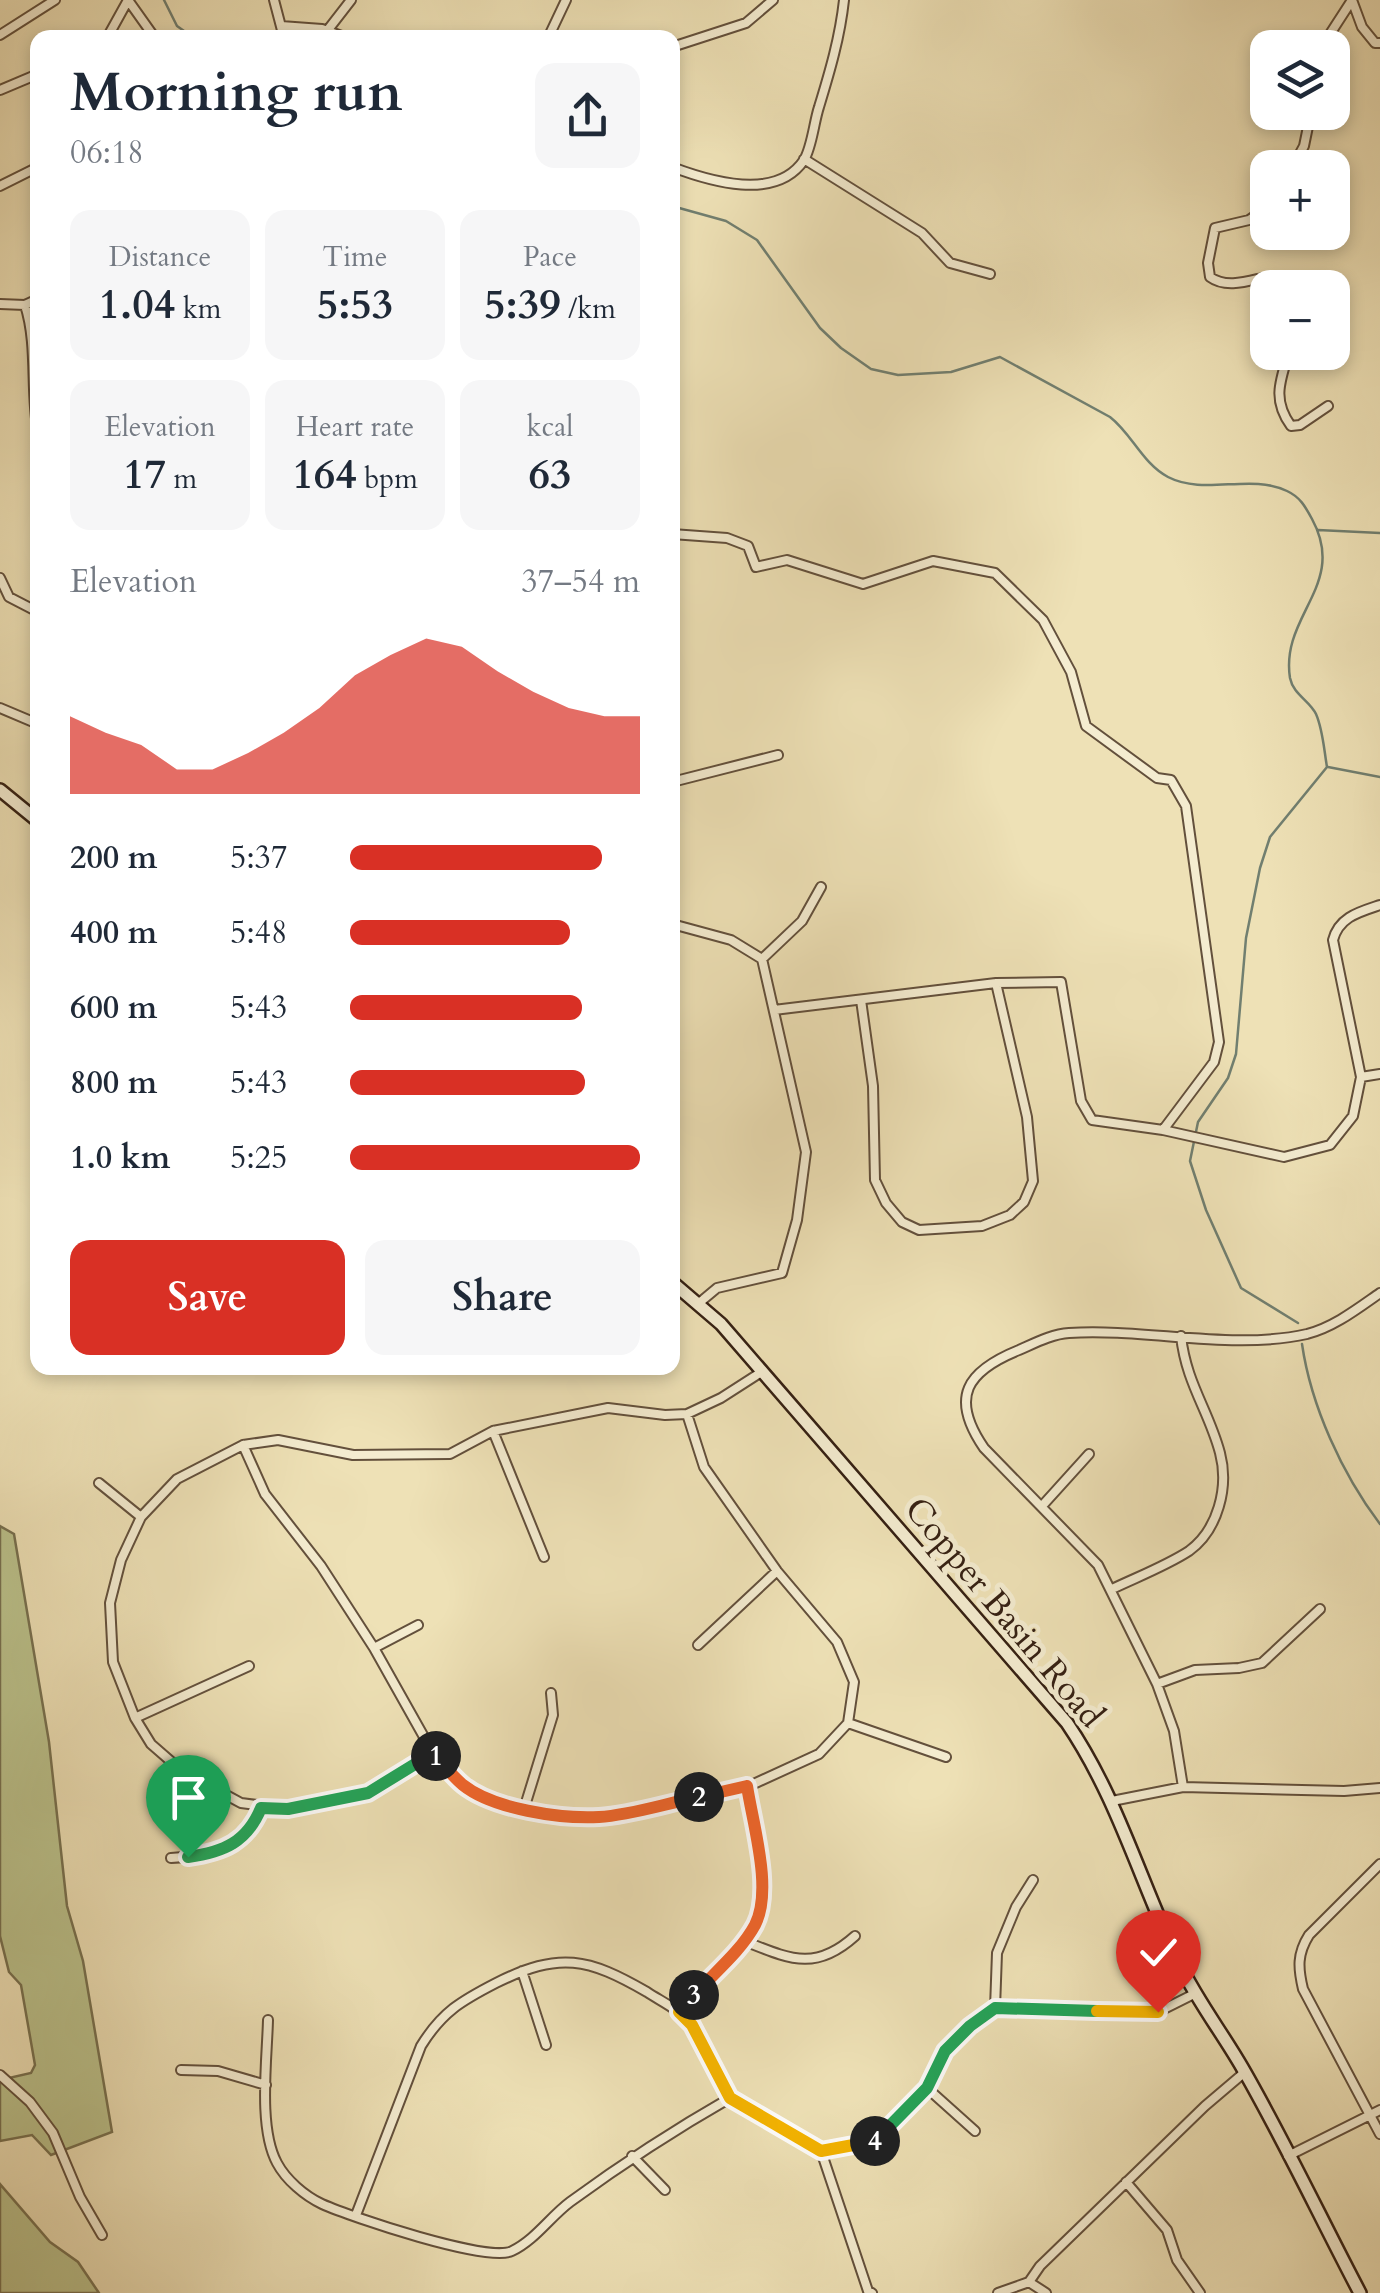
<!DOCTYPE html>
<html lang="en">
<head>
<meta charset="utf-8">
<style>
  body { margin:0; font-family:Cardo,serif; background:#f6f6f7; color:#1f2937; height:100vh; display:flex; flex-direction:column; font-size:38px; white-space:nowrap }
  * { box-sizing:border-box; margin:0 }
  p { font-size:32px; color:#747a83 }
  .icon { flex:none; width:55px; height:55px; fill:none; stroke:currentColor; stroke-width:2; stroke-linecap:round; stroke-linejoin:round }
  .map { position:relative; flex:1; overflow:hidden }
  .sheet { position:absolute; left:30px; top:30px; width:650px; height:1345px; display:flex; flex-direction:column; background:#fff; border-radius:20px; box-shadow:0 5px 15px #0003 }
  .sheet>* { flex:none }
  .tools { position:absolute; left:1250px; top:30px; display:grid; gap:20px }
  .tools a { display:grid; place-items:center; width:100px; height:100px; border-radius:20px; background:#fff; box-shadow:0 5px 15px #0003; font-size:50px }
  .pin { position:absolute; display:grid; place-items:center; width:85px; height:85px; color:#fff; margin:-102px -42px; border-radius:50% 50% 50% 0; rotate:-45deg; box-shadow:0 0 10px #0007 }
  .pin .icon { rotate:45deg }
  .km { position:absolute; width:50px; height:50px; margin:-25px; border-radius:50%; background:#222; color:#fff; font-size:28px; line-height:50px; text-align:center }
  .round { display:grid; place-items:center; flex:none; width:105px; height:105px; border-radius:20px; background:#f6f6f7 }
  .summary { display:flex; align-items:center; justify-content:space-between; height:170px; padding:0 40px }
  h1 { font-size:55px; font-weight:700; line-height:75px }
  .figures { display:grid; grid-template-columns:repeat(3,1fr); gap:15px; height:170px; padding:10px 40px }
  .figures div { display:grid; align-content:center; border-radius:20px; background:#f6f6f7; text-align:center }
  .figures b { font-size:42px; font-weight:700 }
  .figures small { font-size:28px; font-weight:400 }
  .figures p { font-size:28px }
  .chart { height:280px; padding:20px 40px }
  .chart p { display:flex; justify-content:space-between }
  .chart svg { width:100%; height:180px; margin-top:10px; fill:#d93025; opacity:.7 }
  .primary-button { display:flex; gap:20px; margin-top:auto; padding:20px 40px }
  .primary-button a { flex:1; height:115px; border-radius:20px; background:#d93025; color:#fff; font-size:40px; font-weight:700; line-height:115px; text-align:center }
  .primary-button a+a { background:#f6f6f7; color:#1f2937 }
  ul { padding:0 40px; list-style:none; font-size:32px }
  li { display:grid; grid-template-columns:160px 120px 1fr; align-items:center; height:75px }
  li i { height:25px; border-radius:12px; background:#d93025 }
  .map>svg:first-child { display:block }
  .green { fill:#bbc28c; stroke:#787150; stroke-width:2.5 }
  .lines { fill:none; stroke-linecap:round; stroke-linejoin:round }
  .stream { stroke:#717f70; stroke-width:2.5 }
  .street-casing { stroke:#63503c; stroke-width:12 }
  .secondary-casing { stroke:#352013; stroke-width:16 }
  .street { stroke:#f4ecd0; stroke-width:8 }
  .secondary { stroke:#f4ecd0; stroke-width:11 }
  .split-1-casing { stroke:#fff; stroke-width:20 }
  .split-2-casing { stroke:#fff; stroke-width:20 }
  .split-3-casing { stroke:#fff; stroke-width:20 }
  .split-4-casing { stroke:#fff; stroke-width:20 }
  .split-5-casing { stroke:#fff; stroke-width:20 }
  .split-6-casing { stroke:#fff; stroke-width:20 }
  .split-1 { stroke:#22a559; stroke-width:12 }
  .split-2 { stroke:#f0652b; stroke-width:12 }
  .split-3 { stroke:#f0652b; stroke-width:12 }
  .split-4 { stroke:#f5b400; stroke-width:12 }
  .split-5 { stroke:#22a559; stroke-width:12 }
  .split-6 { stroke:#f5b400; stroke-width:12 }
  .labels { text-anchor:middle; stroke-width:10; stroke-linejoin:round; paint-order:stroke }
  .street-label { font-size:35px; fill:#352013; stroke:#f4ecd0 }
</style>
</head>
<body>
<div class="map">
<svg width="1380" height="2293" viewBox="0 0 1380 2293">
  <rect width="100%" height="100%" fill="#eee1b6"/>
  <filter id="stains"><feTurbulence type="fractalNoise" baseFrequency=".002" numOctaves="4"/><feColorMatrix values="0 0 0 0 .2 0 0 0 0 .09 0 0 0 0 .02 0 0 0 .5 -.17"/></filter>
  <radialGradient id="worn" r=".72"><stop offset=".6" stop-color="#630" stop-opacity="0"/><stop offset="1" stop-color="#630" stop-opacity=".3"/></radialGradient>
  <path class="green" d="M0,1526L14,1534L49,1742L67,1906L83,1961L112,2132L51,2155L32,2135L0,2141V2080L31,2073L35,2065L21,1985L9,1972L0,1936Z
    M0,2184L50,2242L78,2262L99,2293H0Z"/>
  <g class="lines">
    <path class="stream" d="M164,0L177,26L194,38
      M672,206L726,221L757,240L820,328L841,348L871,369L898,375L951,372L1000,357L1110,417C1132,434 1142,463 1168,477C1205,496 1250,473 1287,491C1300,497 1305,506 1312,519C1348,585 1280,615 1290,678C1293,694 1310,701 1316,714C1323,730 1324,750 1327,767L1270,837L1260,868L1246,938L1236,1054L1228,1078L1198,1122L1190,1161L1206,1210L1241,1288L1298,1323
      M1318,530L1380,533
      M1328,767L1380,777
      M1302,1344C1311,1406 1342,1474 1380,1524"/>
    <defs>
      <path id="street" d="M128,0L155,38
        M274,0L284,38
        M1352,0L1362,27L1375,43H1380
        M281,26L322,29L347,38
        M327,31L351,0
        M0,35L55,0
        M107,38L128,0
        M548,38L566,0
        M672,47L746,23L773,0
        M1326,48L1330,34L1352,0
        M0,90L38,74
        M804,159L922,233L950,263L990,274
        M672,167C709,181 776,202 804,160C812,147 814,122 819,107C830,71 840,37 844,0
        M1292,168L1304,146L1311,112
        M0,186L38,167
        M1268,207L1249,220L1215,228L1208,263L1210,277C1225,288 1245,282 1262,278L1279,288
        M0,304L25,305L38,299
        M25,305C38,346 30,390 38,433
        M1289,352C1280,381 1272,400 1291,426L1300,425L1328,406
        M672,534L727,538L748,546L756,567L787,560L863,584L933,561L995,573L1043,620L1071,672L1086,726L1157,778L1171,780L1186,806L1219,1042L1214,1062L1163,1130
        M0,578L9,597L38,612
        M0,708L38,724
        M672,782L778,755
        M672,924L731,940L762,959L806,1152L797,1220L782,1273L717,1288L699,1303
        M762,959L802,921L821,887
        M861,1000L873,1086L875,1180L886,1203L902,1222L919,1230L982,1226L1010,1215L1024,1202L1033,1181L1027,1117L996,983
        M774,1010L996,983L1061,982L1081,1101L1092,1120L1163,1130L1284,1157L1330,1145L1353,1116L1361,1077L1380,1074
        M1361,1077L1333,940C1339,917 1359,912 1380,905
        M687,1414L704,1467L777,1571L837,1642L854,1682L848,1723
        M493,1431L544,1557
        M243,1445L265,1494L321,1566L374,1648L433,1753L464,1786L477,1793L524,1809L564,1816L601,1817L747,1787L819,1754L848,1723
        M99,1483L141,1517
        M1042,1506L1089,1454
        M1112,1589C1137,1577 1166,1566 1189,1551C1218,1530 1229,1487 1220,1453C1209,1411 1186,1383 1181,1336
        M698,1645L777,1571
        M374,1648L418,1625
        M1157,1684L1195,1670L1239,1668L1262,1663L1320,1609
        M135,1718L249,1666
        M848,1723L946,1757
        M433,1753L368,1793L288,1809L241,1803L182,1771L151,1744L135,1718L113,1662L110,1603L121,1560L141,1517L177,1479L243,1445L278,1440L353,1455L450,1454L493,1431L608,1408L665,1415L687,1414L721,1398L763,1371
        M1183,1787L1174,1731L1157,1684L1098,1565L984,1448C949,1397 967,1371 1019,1350C1035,1343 1052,1334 1069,1333C1146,1328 1232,1351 1307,1334C1334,1327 1357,1309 1380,1293
        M1112,1801L1183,1787L1344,1791L1380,1788
        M524,1809L553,1715L551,1693
        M171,1858C214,1855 244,1851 261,1808
        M1380,1864L1309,1935C1297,1954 1298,1968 1303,1989L1380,2134
        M744,1941C790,1959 815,1972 855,1936
        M522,1971L546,2045
        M995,2008L997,1953L1016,1907L1033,1880
        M679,2012C706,1982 762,1937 763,1894C765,1864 752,1817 747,1787
        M268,2020C267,2060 258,2128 277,2163C286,2180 305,2196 322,2204C351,2217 488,2263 512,2251C535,2240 550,2217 570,2202C622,2164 674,2130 730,2098L821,2151L877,2141L927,2088L945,2051L970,2025L995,2008L1158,2012L1194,1994
        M181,2070L218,2071L266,2085
        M0,2075L30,2102L53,2133L80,2197L102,2235
        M927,2088L975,2131
        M821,2151L868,2291L872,2293
        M632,2156L665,2190
        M1288,2156L1380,2110
        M1126,2182L1167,2230L1177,2260L1200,2293
        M356,2215L421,2046C442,2012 461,2001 496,1983C560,1951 588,1958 647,1992C662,2002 679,2009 690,2024C708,2045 719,2073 730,2098
        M1029,2282L1046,2293
        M998,2293L1029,2282L1040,2266L1205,2106L1245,2072"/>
      <path id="secondary" d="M0,790L38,821
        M672,1282L721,1324L1067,1723C1118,1798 1141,1884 1180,1965C1198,2002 1223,2034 1243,2069C1285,2142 1321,2219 1360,2293"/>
    </defs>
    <use href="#street" class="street-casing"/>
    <use href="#secondary" class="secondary-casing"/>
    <use href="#street" class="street"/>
    <use href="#secondary" class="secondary"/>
  </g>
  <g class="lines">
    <defs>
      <path id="split-1" d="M188,1857C224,1852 247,1842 261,1808L288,1809L368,1793L433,1753L436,1756"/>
      <path id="split-2" d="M436,1756C444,1765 452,1776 463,1785C493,1809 560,1819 599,1817C632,1815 667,1803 699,1797"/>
      <path id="split-3" d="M694,1995C714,1973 741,1951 755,1925C773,1890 753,1825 747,1786L699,1797"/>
      <path id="split-4" d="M694,1995L679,2012L692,2025L730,2098L821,2151L875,2141"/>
      <path id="split-5" d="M875,2141L927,2088L945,2051L970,2026L995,2008L1097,2011"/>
      <path id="split-6" d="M1097,2011L1158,2012"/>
    </defs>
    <use href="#split-1" class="split-1-casing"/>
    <use href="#split-2" class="split-2-casing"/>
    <use href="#split-3" class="split-3-casing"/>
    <use href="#split-4" class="split-4-casing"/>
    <use href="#split-5" class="split-5-casing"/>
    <use href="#split-6" class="split-6-casing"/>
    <use href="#split-1" class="split-1"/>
    <use href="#split-2" class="split-2"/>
    <use href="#split-3" class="split-3"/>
    <use href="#split-4" class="split-4"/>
    <use href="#split-5" class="split-5"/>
    <use href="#split-6" class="split-6"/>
  </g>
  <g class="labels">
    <g class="street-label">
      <text transform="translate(1005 1612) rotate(50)" y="12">Copper Basin Road</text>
    </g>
  </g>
  <rect width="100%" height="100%" filter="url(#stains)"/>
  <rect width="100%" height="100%" fill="url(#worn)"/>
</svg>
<div class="tools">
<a><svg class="icon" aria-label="layers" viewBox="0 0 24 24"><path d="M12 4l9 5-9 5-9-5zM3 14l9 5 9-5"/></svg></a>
<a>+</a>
<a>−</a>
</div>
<div class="pin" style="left:188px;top:1857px;background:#1e9e55"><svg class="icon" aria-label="arrive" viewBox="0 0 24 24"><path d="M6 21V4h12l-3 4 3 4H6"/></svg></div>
<div class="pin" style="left:1158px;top:2012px;background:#d93025"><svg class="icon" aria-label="check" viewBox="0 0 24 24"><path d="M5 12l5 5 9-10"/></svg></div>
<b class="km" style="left:436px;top:1756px">1</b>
<b class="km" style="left:699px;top:1797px">2</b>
<b class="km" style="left:694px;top:1995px">3</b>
<b class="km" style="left:875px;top:2141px">4</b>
<section class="sheet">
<div class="summary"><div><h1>Morning run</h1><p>06:18</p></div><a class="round"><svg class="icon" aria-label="share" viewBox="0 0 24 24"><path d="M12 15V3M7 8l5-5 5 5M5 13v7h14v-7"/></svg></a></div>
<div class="figures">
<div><p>Distance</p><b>1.04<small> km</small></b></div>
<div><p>Time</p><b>5:53</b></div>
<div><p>Pace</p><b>5:39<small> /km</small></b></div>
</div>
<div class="figures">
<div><p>Elevation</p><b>17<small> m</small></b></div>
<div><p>Heart rate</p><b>164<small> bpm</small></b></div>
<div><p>kcal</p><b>63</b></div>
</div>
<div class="chart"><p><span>Elevation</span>37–54 m</p>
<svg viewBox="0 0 160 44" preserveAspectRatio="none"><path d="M0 44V25L10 29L20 32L30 38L40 38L50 34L60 29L70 23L80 15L90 10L100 6L110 8L120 14L130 19L140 23L150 25L160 25V44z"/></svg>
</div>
<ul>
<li><b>200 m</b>5:37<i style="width:87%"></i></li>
<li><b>400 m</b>5:48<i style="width:76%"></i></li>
<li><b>600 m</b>5:43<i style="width:80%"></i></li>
<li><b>800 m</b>5:43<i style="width:81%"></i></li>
<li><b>1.0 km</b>5:25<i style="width:100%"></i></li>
</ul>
<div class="primary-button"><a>Save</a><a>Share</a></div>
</section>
</div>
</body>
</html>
